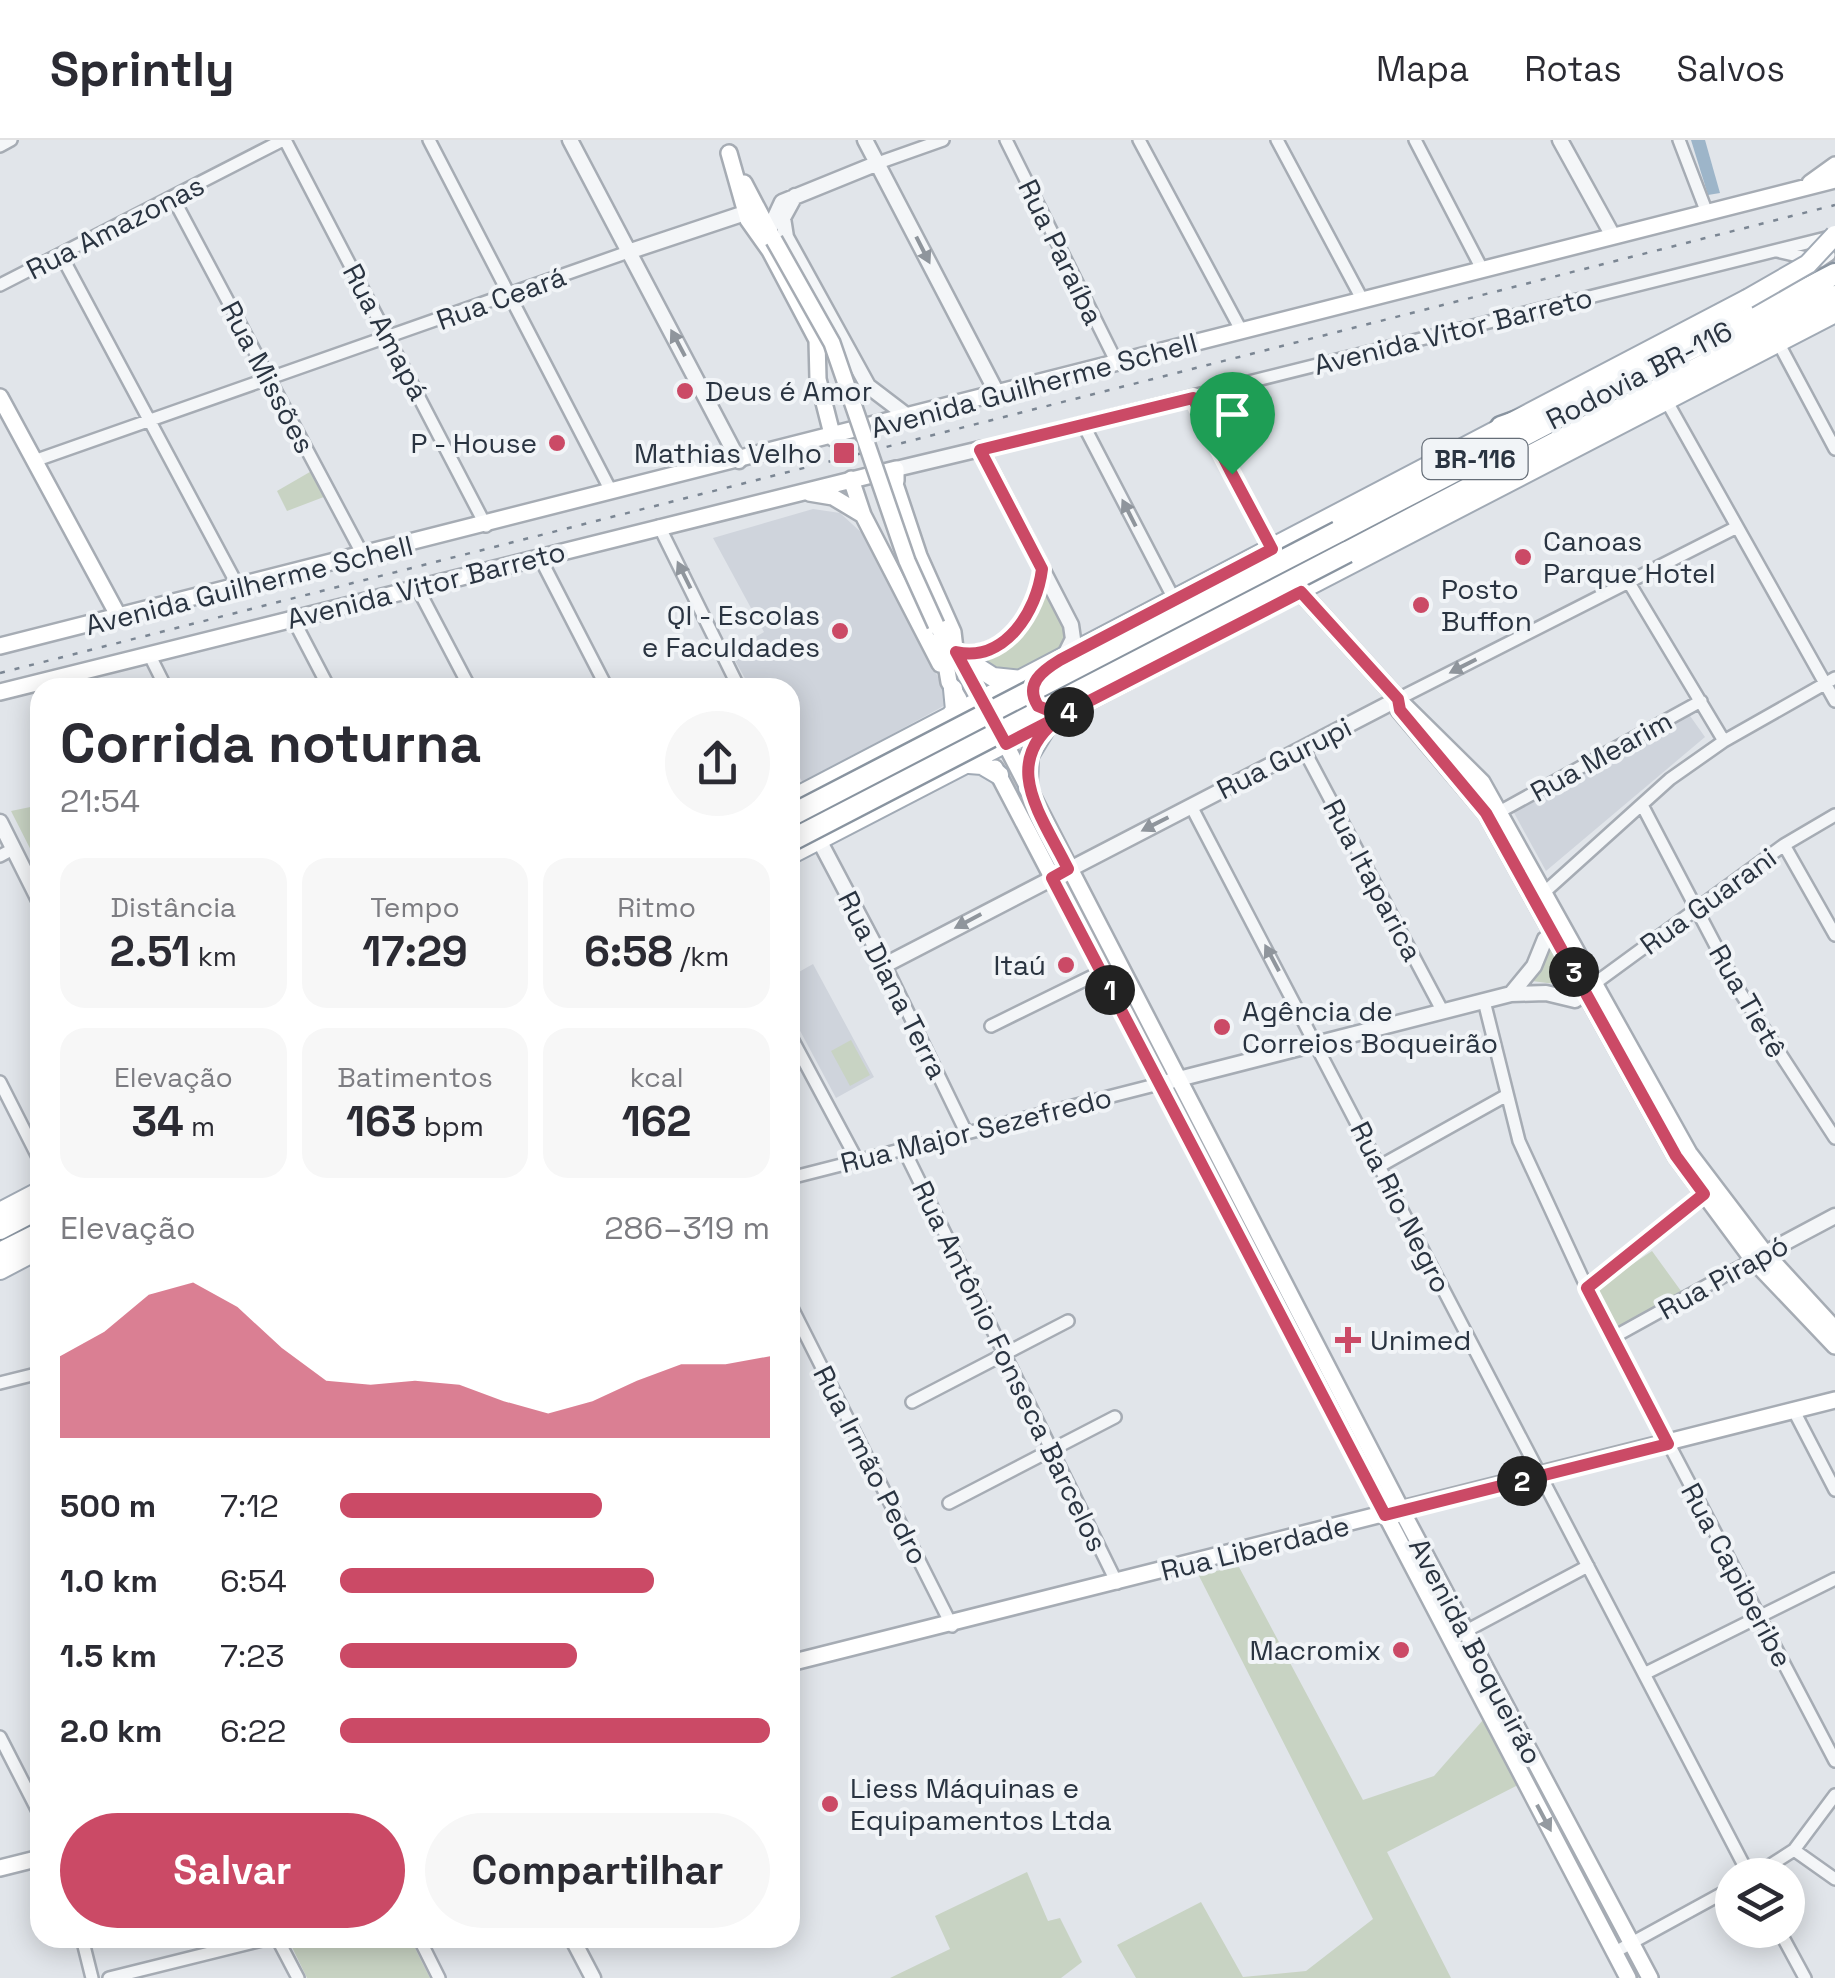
<!DOCTYPE html>
<html lang="pt">
<head>
<meta charset="utf-8">
<style>
  body { margin:0; font-family:"Space Grotesk",sans-serif; background:#f7f7f7; color:#2b2b33; height:100vh; display:flex; flex-direction:column; font-size:38px; white-space:nowrap }
  * { box-sizing:border-box; margin:0 }
  p { font-size:32px; color:#7c7c81 }
  .icon { flex:none; width:55px; height:55px; fill:none; stroke:currentColor; stroke-width:2; stroke-linecap:round; stroke-linejoin:round }
  .map { position:relative; flex:1; overflow:hidden }
  .details { position:absolute; left:30px; top:538px; width:770px; height:1270px; display:flex; flex-direction:column; background:#fff; border-radius:30px; box-shadow:0 5px 25px #0003 }
  .details>* { flex:none }
  .controls { position:absolute; left:1715px; top:1718px; display:grid; gap:20px }
  .controls a { display:grid; place-items:center; width:90px; height:90px; border-radius:50%; background:#fff; box-shadow:0 5px 25px #0003; font-size:50px }
  .pin { position:absolute; display:grid; place-items:center; width:85px; height:85px; color:#fff; margin:-102px -42px; border-radius:50% 50% 50% 0; rotate:-45deg; box-shadow:0 0 10px #0007 }
  .pin .icon { rotate:45deg }
  .km { position:absolute; width:50px; height:50px; margin:-25px; border-radius:50%; background:#222; color:#fff; font-size:28px; line-height:50px; text-align:center }
  .round { display:grid; place-items:center; flex:none; width:105px; height:105px; border-radius:52px; background:#f7f7f7 }
  .summary { display:flex; align-items:center; justify-content:space-between; height:170px; padding:0 30px }
  h1 { font-size:55px; font-weight:600; line-height:75px }
  .stats { display:grid; grid-template-columns:repeat(3,1fr); gap:15px; height:170px; padding:10px 30px }
  .stats div { display:grid; align-content:center; border-radius:25px; background:#f7f7f7; text-align:center }
  .stats b { font-size:42px; font-weight:600 }
  .stats small { font-size:28px; font-weight:400 }
  .stats p { font-size:28px }
  .chart { height:280px; padding:20px 30px }
  .chart p { display:flex; justify-content:space-between }
  .chart svg { width:100%; height:180px; margin-top:10px; fill:#cb4a66; opacity:.7 }
  .primary-button { display:flex; gap:20px; margin-top:auto; padding:20px 30px }
  .primary-button a { flex:1; height:115px; border-radius:60px; background:#cb4a66; color:#fff; font-size:40px; font-weight:600; line-height:115px; text-align:center }
  .primary-button a+a { background:#f7f7f7; color:#2b2b33 }
  ul { padding:0 30px; list-style:none; font-size:32px }
  li { display:grid; grid-template-columns:160px 120px 1fr; align-items:center; height:75px }
  li i { height:25px; border-radius:12px; background:#cb4a66 }
  header { display:flex; align-items:center; gap:60px; box-sizing:border-box; height:140px; padding:0 50px; background:#fff; border-bottom:2px solid #e1e1e2 }
  header strong { font-size:48px }
  nav { display:flex; gap:55px; margin-inline-start:auto; font-size:35px }
  .map>svg:first-child { display:block }
  .built { fill:#cfd4dc }
  .green { fill:#c8d3c3 }
  .water { fill:#9db5c9 }
  .lines { fill:none; stroke-linecap:round; stroke-linejoin:round }
  .minor-casing { stroke:#a6acb4; stroke-width:16 }
  .tertiary-casing { stroke:#a6acb4; stroke-width:19 }
  .secondary-casing { stroke:#a6acb4; stroke-width:20 }
  .primary-casing { stroke:#a1aab5; stroke-width:22 }
  .motorway-casing { stroke:#8994a0; stroke-width:25 }
  .minor { stroke:#f4f6f8; stroke-width:11 }
  .tertiary { stroke:#f4f6f8; stroke-width:14 }
  .secondary { stroke:#fff; stroke-width:15 }
  .primary { stroke:#fff; stroke-width:18 }
  .motorway { stroke:#fff; stroke-width:20 }
  .rail { stroke:#7b8693; stroke-width:2.5; stroke-dasharray:5 10; stroke-linecap:butt }
  .secondary-bridge-casing { stroke:#a6acb4; stroke-width:20; stroke-linecap:butt }
  .primary-bridge-casing { stroke:#a1aab5; stroke-width:22; stroke-linecap:butt }
  .motorway-bridge-casing { stroke:#8994a0; stroke-width:25; stroke-linecap:butt }
  .secondary-bridge { stroke:#fff; stroke-width:15 }
  .primary-bridge { stroke:#fff; stroke-width:18 }
  .motorway-bridge { stroke:#fff; stroke-width:20 }
  .oneway { fill:#8f959c }
  .oneway2 { fill:#949aa0 }
  .route-casing { stroke:#fff; stroke-width:20 }
  .route { stroke:#cb4a66; stroke-width:12 }
  .poi-dot { fill:#cb4a66; stroke:#f1f4f7; stroke-width:4 }
  .labels { text-anchor:middle; stroke-width:8; stroke-linejoin:round; paint-order:stroke }
  .shield { fill:#f1f4f7; stroke:#666e78; stroke-width:2.5 }
  .shield-label { font-size:25px; font-weight:bold; fill:#2a3441 }
  .street-label { font-size:28px; fill:#2a3441; stroke:#f1f4f7 }
  .poi-label { font-size:28px; fill:#2a3441; stroke:#f1f4f7; text-anchor:start }
</style>
</head>
<body>
<header>
<strong>Sprintly</strong>
<nav><a>Mapa</a><a>Rotas</a><a>Salvos</a></nav>
</header>
<div class="map">
<svg width="1835" height="1838" viewBox="0 0 1835 1838">
  <rect width="100%" height="100%" fill="#e1e5ea"/>
  <path class="built" d="M813,369L840,373L863,394L951,562L803,643L790,621V548L750,547L730,512L764,492L713,398Z
    M1688,573L1705,597L1546,731L1513,671Z
    M813,824L874,937L836,958L790,872V837Z"/>
  <path class="green" d="M315,329L329,355L287,371L277,351Z
    M1048,452C1054,464 1069,482 1068,496C1065,523 1021,531 1000,534L977,518L1010,502Z
    M40,665V728L11,671Z
    M1552,799L1577,847L1532,841L1543,827Z
    M851,900L870,935L850,946L831,911Z
    M1652,1111L1681,1151L1618,1188L1597,1148Z
    M1239,1427L1363,1660L1434,1636L1483,1580L1518,1645L1387,1712L1451,1838H1136L1117,1805L1201,1762L1243,1837L1306,1831L1373,1779L1198,1434Z
    M1027,1732L1048,1781L1060,1778L1082,1822L1061,1838H890L950,1809L935,1776Z
    M308,1798H410L430,1838H307L290,1803Z"/>
  <path class="water" d="M1691,0H1705L1720,53L1708,55Z"/>
  <g class="lines">
    <defs>
      <path id="minor" d="M285,0L486,386
        M429,0L611,351
        M1006,0L1117,223
        M1139,0L1241,190
        M1277,0L1362,159
        M1415,0L1482,129
        M1679,0L1707,73
        M0,6L11,0
        M878,23L943,0
        M173,58L364,417
        M1777,111L1820,121L1829,115L1825,101
        M61,115L239,448
        M0,145L283,0
        M1779,204L1835,309
        M1193,258L1271,409
        M1666,260L1835,561
        M1084,286L1174,459
        M980,309L1834,96
        M34,321L631,111
        M659,386L739,548
        M539,416L607,548
        M1628,441L1724,601
        M417,447L470,548
        M293,479L329,548
        M149,514L166,548
        M1398,559L1737,387
        M1303,608L1443,872
        M1642,665L1740,852L1835,998
        M1191,666L1749,1735
        M1501,671L1701,561
        M1784,705L1835,795
        M0,716L13,709
        M1538,758L1670,639L1724,601L1835,538
        M885,825L966,992
        M1594,844L1784,705L1835,675
        M1484,861L1519,1001L1587,1148L1835,1621
        M991,886L1101,832
        M790,895L857,1020
        M0,942L40,1021
        M903,1008L1117,1443
        M1380,1026L1507,955
        M790,1038L1159,944
        M1587,1148L1704,1055
        M790,1164L952,1486
        M1612,1198L1753,1120
        M0,1243L40,1233
        M912,1262L1068,1181
        M1794,1271L1835,1350
        M949,1363L1115,1277
        M1466,1491L1588,1426
        M1644,1534L1835,1439
        M0,1597L40,1675
        M1794,1710L1835,1739
        M1755,1735L1794,1710L1835,1655
        M1779,1790L1805,1838
        M82,1798L92,1838
        M277,1798L298,1838
        M419,1798L439,1838
        M1615,1812L1732,1748
        M109,1838L270,1798"/>
      <path id="tertiary" d="M570,0L739,321
        M865,0L997,253
        M1560,0L1613,96
        M795,56L783,78L786,97L868,246L910,278
        M769,90L782,62L878,23
        M631,111L745,73L753,74
        M896,329L980,309L1071,485L1073,499L1064,517
        M958,512C1005,522 1037,471 1042,430
        M0,682L40,762
        M819,700L885,825L1398,559
        M1511,854L1534,826L1545,799L1560,792
        M1159,944L1511,854L1546,853L1575,860L1591,846
        M1756,1118L1835,1076
        M572,1798L593,1838"/>
      <path id="secondary" d="M729,13L748,80L770,111L817,200L818,239L833,298
        M744,43L774,100
        M1810,43L1835,25
        M0,257L119,477
        M892,335L919,416L953,492L955,509
        M851,339L863,375L940,524
        M809,353L833,357L863,375
        M1301,452L1398,559L1482,642L1689,1013L1765,1113L1835,1189
        M936,485L955,509L1006,605L1402,1371L1650,1838
        M941,495L949,542L959,559
        M0,506L1835,40
        M0,552L896,329V341
        M1398,559L1399,570L1486,673L1676,1016L1753,1120L1835,1206
        M995,628L1628,1838
        M790,1523L1835,1260
        M0,1728L40,1718"/>
      <path id="primary" d="M957,514L993,537L1022,540
        M947,580L955,570L953,549
        M969,624L982,625L999,635
        M1028,648L1029,616L1046,588
        M790,660L1747,159
        M790,715L1835,173
        M0,1072L40,1051
        M0,1130L40,1109"/>
      <path id="motorway" d="M1501,287L1546,271
        M1338,392L1835,134
        M1347,412L1835,156
        M0,1089L40,1068
        M0,1113L40,1093"/>
    </defs>
    <use href="#minor" class="minor-casing"/>
    <use href="#tertiary" class="tertiary-casing"/>
    <use href="#secondary" class="secondary-casing"/>
    <use href="#primary" class="primary-casing"/>
    <use href="#motorway" class="motorway-casing"/>
    <use href="#minor" class="minor"/>
    <use href="#tertiary" class="tertiary"/>
    <use href="#secondary" class="secondary"/>
    <use href="#primary" class="primary"/>
    <use href="#motorway" class="motorway"/>
    <path class="rail" d="M0,533L1835,65"/>
    <defs>
      <path id="secondary-bridge" d="M774,100L832,203L907,421L936,485"/>
      <path id="primary-bridge" d="M1747,159L1808,124L1835,95"/>
      <path id="motorway-bridge" d="M790,676L1338,392
        M790,701L1347,412"/>
    </defs>
    <use href="#secondary-bridge" class="secondary-bridge-casing"/>
    <use href="#primary-bridge" class="primary-bridge-casing"/>
    <use href="#motorway-bridge" class="motorway-bridge-casing"/>
    <use href="#secondary-bridge" class="secondary-bridge"/>
    <use href="#primary-bridge" class="primary-bridge"/>
    <use href="#motorway-bridge" class="motorway-bridge"/>
  </g>
  <defs><path id="oneway-solid" d="M-6-.8H1V-3.2L6.5 0L1 3.2V.8H-6Z" transform="scale(2.5)"/></defs>
  <g class="oneway">
    <use href="#oneway-solid" transform="translate(923 110) rotate(63)"/>
    <use href="#oneway-solid" transform="translate(678 203) rotate(-118)"/>
    <use href="#oneway-solid" transform="translate(1129 373) rotate(-117)"/>
    <use href="#oneway-solid" transform="translate(684 435) rotate(-116)"/>
    <use href="#oneway-solid" transform="translate(1463 526) rotate(153)"/>
    <use href="#oneway-solid" transform="translate(1155 684) rotate(153)"/>
    <use href="#oneway-solid" transform="translate(968 781) rotate(152)"/>
    <use href="#oneway-solid" transform="translate(1272 818) rotate(-118)"/>
  </g>
  <use class="oneway2" href="#oneway-solid" transform="translate(1544 1678) rotate(62)"/>
  <g class="lines">
    <defs>
      <path id="route" d="M1232,334L1272,409L1060,520C1042,531 1024,544 1038,566L1062,576C997,622 1041,674 1068,729L1052,738L1385,1375L1668,1304L1587,1148L1704,1054L1676,1016L1486,673L1400,570L1398,559L1301,452C1202,502 1104,554 1006,604L956,512C1005,523 1037,471 1042,429L980,310L1193,258L1232,334"/>
    </defs>
    <use href="#route" class="route-casing"/>
    <use href="#route" class="route"/>
  </g>
  <g class="poi-dot">
    <circle cx="685" cy="251" r="10"/>
    <circle cx="557" cy="303" r="10"/>
    <rect x="832" y="301" width="24" height="24" rx="5"/>
    <circle cx="1523" cy="417" r="10"/>
    <circle cx="1421" cy="465" r="10"/>
    <circle cx="840" cy="491" r="10"/>
    <circle cx="1066" cy="825" r="10"/>
    <circle cx="1222" cy="887" r="10"/>
    <path d="M1343 1185h10v10h10v10h-10v10h-10v-10h-10v-10h10z"/>
    <circle cx="1401" cy="1510" r="10"/>
    <circle cx="830" cy="1664" r="10"/>
  </g>
  <g class="labels">
    <rect class="shield" x="1422.5" y="299" width="105" height="40" rx="8"/>
    <g class="shield-label">
      <text x="1475" y="328">BR-116</text>
    </g>
    <g class="street-label">
      <text transform="translate(115 87) rotate(-27)" y="10">Rua Amazonas</text>
      <text transform="translate(1061 112) rotate(64)" y="10">Rua Paraíba</text>
      <text transform="translate(501 158) rotate(-20)" y="10">Rua Ceará</text>
      <text transform="translate(1453 191) rotate(-14)" y="10">Avenida Vitor Barreto</text>
      <text transform="translate(386 192) rotate(62)" y="10">Rua Amapá</text>
      <text transform="translate(1639 235) rotate(-27)" y="10">Rodovia BR-116</text>
      <text transform="translate(268 237) rotate(62)" y="10">Rua Missões</text>
      <text transform="translate(1034 245) rotate(-15)" y="10">Avenida Guilherme Schell</text>
      <text transform="translate(249 445) rotate(-14)" y="10">Avenida Guilherme Schell</text>
      <text transform="translate(426 445) rotate(-14)" y="10">Avenida Vitor Barreto</text>
      <text transform="translate(1601 616) rotate(-29)" y="10">Rua Mearim</text>
      <text transform="translate(1284 618) rotate(-27)" y="10">Rua Gurupi</text>
      <text transform="translate(1373 740) rotate(62)" y="10">Rua Itaparica</text>
      <text transform="translate(1708 761) rotate(-36)" y="10">Rua Guarani</text>
      <text transform="translate(893 845) rotate(63)" y="10">Rua Diana Terra</text>
      <text transform="translate(1748 861) rotate(60)" y="10">Rua Tietê</text>
      <text transform="translate(976 990) rotate(-14)" y="10">Rua Major Sezefredo</text>
      <text transform="translate(1401 1067) rotate(63)" y="10">Rua Rio Negro</text>
      <text transform="translate(1723 1137) rotate(-29)" y="10">Rua Pirapó</text>
      <text transform="translate(1010 1226) rotate(64)" y="10">Rua Antônio Fonseca Barcelos</text>
      <text transform="translate(871 1325) rotate(63)" y="10">Rua Irmão Pedro</text>
      <text transform="translate(1255 1408) rotate(-14)" y="10">Rua Liberdade</text>
      <text transform="translate(1737 1435) rotate(62)" y="10">Rua Capiberibe</text>
      <text transform="translate(1476 1511) rotate(62)" y="10">Avenida Boqueirão</text>
    </g>
    <g class="poi-label">
      <text x="705" y="261">Deus é Amor</text>
      <text x="537" y="313" text-anchor="end">P - House</text>
      <text x="822" y="323" text-anchor="end">Mathias Velho</text>
      <text x="1543" y="411">Canoas<tspan x="1543" dy="32">Parque Hotel</tspan></text>
      <text x="1441" y="459">Posto<tspan x="1441" dy="32">Buffon</tspan></text>
      <text x="820" y="485" text-anchor="end">QI - Escolas<tspan x="820" dy="32">e Faculdades</tspan></text>
      <text x="1046" y="835" text-anchor="end">Itaú</text>
      <text x="1242" y="881">Agência de<tspan x="1242" dy="32">Correios Boqueirão</tspan></text>
      <text x="1370" y="1210">Unimed</text>
      <text x="1381" y="1520" text-anchor="end">Macromix</text>
      <text x="850" y="1658">Liess Máquinas e<tspan x="850" dy="32">Equipamentos Ltda</tspan></text>
    </g>
  </g>
</svg>
<div class="controls">
<a><svg class="icon" aria-label="layers" viewBox="0 0 24 24"><path d="M12 4l9 5-9 5-9-5zM3 14l9 5 9-5"/></svg></a>
</div>
<div class="pin" style="left:1232px;top:334px;background:#1e9e55"><svg class="icon" aria-label="arrive" viewBox="0 0 24 24"><path d="M6 21V4h12l-3 4 3 4H6"/></svg></div>
<b class="km" style="left:1110px;top:850px">1</b>
<b class="km" style="left:1522px;top:1341px">2</b>
<b class="km" style="left:1574px;top:832px">3</b>
<b class="km" style="left:1069px;top:572px">4</b>
<section class="details">
<div class="summary"><div><h1>Corrida noturna</h1><p>21:54</p></div><a class="round"><svg class="icon" aria-label="share" viewBox="0 0 24 24"><path d="M12 15V3M7 8l5-5 5 5M5 13v7h14v-7"/></svg></a></div>
<div class="stats">
<div><p>Distância</p><b>2.51<small> km</small></b></div>
<div><p>Tempo</p><b>17:29</b></div>
<div><p>Ritmo</p><b>6:58<small> /km</small></b></div>
</div>
<div class="stats">
<div><p>Elevação</p><b>34<small> m</small></b></div>
<div><p>Batimentos</p><b>163<small> bpm</small></b></div>
<div><p>kcal</p><b>162</b></div>
</div>
<div class="chart"><p><span>Elevação</span>286–319 m</p>
<svg viewBox="0 0 160 44" preserveAspectRatio="none"><path d="M0 44V24L10 18L20 9L30 6L40 12L50 22L60 30L70 31L80 30L90 31L100 35L110 38L120 35L130 30L140 26L150 26L160 24V44z"/></svg>
</div>
<ul>
<li><b>500 m</b>7:12<i style="width:61%"></i></li>
<li><b>1.0 km</b>6:54<i style="width:73%"></i></li>
<li><b>1.5 km</b>7:23<i style="width:55%"></i></li>
<li><b>2.0 km</b>6:22<i style="width:100%"></i></li>
</ul>
<div class="primary-button"><a>Salvar</a><a>Compartilhar</a></div>
</section>
</div>
</body>
</html>
